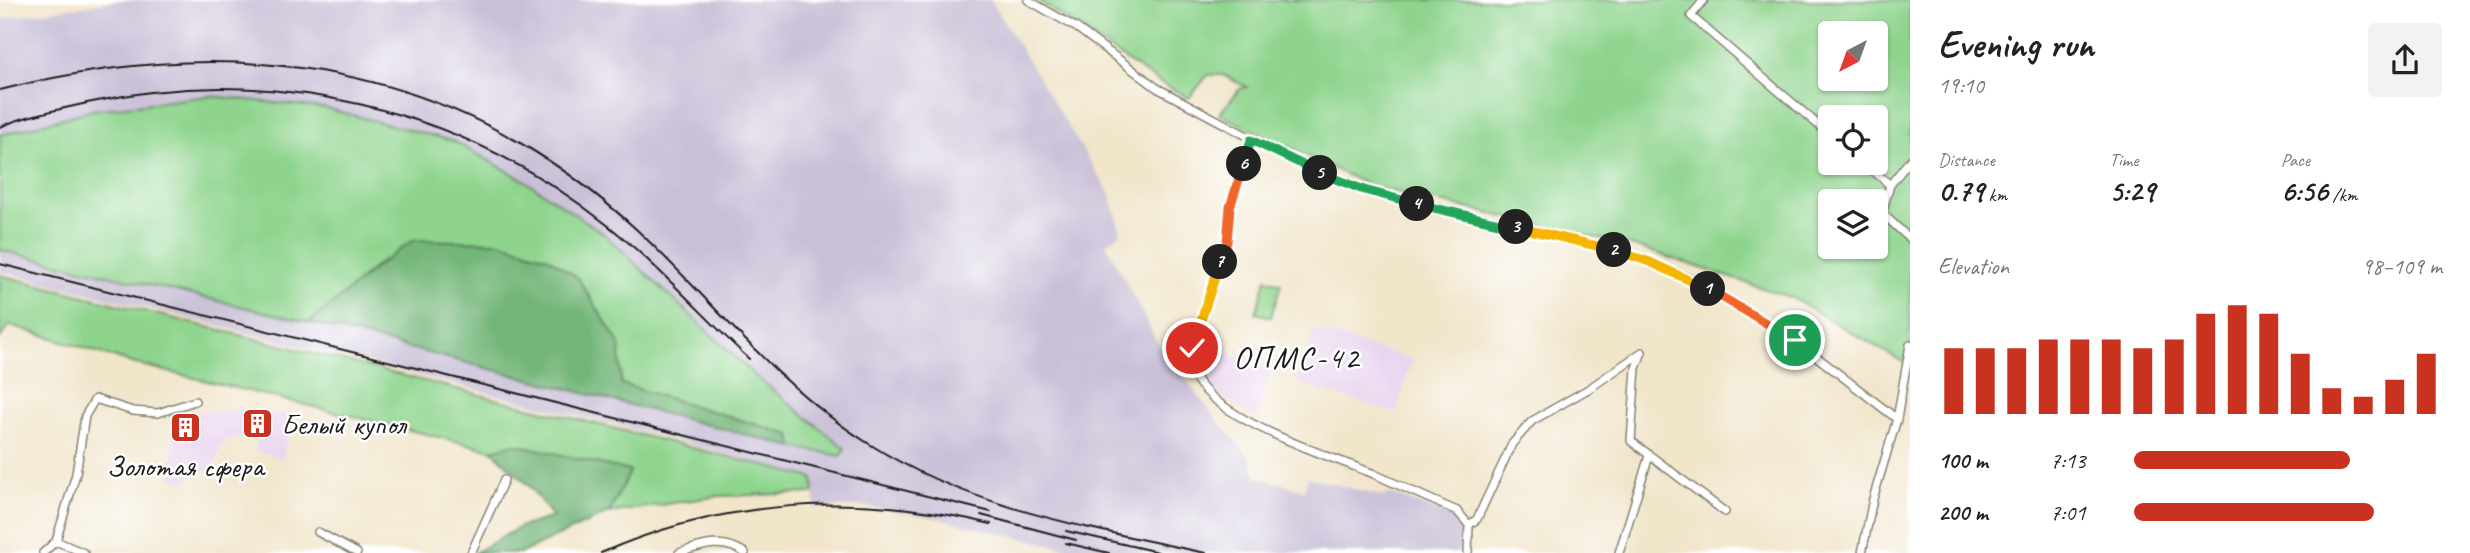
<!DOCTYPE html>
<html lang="en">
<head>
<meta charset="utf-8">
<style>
  body { margin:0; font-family:Caveat,sans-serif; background:#f2f2f2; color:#222; height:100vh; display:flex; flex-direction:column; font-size:26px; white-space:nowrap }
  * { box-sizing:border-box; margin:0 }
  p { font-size:23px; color:#767676 }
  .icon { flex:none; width:38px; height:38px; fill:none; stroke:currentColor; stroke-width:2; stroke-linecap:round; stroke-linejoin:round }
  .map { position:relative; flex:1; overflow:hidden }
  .panel { display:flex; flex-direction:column; background:#fff; width:560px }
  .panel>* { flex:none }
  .needle { width:46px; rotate:221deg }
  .tools { position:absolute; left:1818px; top:21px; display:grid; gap:14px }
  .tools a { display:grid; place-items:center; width:70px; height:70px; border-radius:7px; background:#fff; box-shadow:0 2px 5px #0004; font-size:35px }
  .pin { position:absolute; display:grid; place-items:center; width:60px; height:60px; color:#fff; margin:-30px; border:4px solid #fff; border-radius:50%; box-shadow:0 2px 7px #0007 }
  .km { position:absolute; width:35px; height:35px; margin:-18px; border-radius:50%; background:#222; color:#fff; font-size:19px; line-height:35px; text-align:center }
  .round { display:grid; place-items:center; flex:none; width:74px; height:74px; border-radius:7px; background:#f2f2f2 }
  .head { display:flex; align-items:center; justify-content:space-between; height:119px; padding:0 28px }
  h1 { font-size:38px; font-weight:600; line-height:52px }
  .metrics { display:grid; grid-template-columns:repeat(3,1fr); gap:10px; height:119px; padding:7px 28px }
  .metrics div { display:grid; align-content:center }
  .metrics b { font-size:30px; font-weight:600 }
  .metrics small { font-size:19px; font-weight:400 }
  .metrics p { font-size:19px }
  .chart { height:196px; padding:14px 28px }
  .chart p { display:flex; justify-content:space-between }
  .chart svg { width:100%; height:126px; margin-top:7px; stroke:#c8321e; stroke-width:6 }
  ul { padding:0 28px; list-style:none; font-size:23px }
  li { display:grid; grid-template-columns:112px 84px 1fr; align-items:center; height:52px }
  li i { height:18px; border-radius:9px; background:#c8321e }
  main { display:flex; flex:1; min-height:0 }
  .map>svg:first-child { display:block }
  .built { fill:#e8d2ee }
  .industrial { fill:#c9bfd7 }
  .green { fill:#8ed48d; stroke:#557854; stroke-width:2; fill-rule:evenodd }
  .forest { fill:#72b678; stroke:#47694a; stroke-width:2 }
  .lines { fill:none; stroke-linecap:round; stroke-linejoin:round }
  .minor-casing { stroke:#868073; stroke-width:10 }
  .minor { stroke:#fff; stroke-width:7 }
  .rail { stroke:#1c1c1c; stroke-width:2 }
  .split-1-casing { stroke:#fff; stroke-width:14 }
  .split-2-casing { stroke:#fff; stroke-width:14 }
  .split-3-casing { stroke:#fff; stroke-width:14 }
  .split-4-casing { stroke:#fff; stroke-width:14 }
  .split-5-casing { stroke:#fff; stroke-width:14 }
  .split-6-casing { stroke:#fff; stroke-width:14 }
  .split-7-casing { stroke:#fff; stroke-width:14 }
  .split-8-casing { stroke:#fff; stroke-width:14 }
  .split-1 { stroke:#f0652b; stroke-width:9 }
  .split-2 { stroke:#f5b400; stroke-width:9 }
  .split-3 { stroke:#f5b400; stroke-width:9 }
  .split-4 { stroke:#22a559; stroke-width:9 }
  .split-5 { stroke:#22a559; stroke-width:9 }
  .split-6 { stroke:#22a559; stroke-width:9 }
  .split-7 { stroke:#f0652b; stroke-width:9 }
  .split-8 { stroke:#f5b400; stroke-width:9 }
  .labels { text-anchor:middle; stroke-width:5; stroke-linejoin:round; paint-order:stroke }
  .poi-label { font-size:30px; fill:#1c1c1c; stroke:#fff; text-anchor:start }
  .neighbourhood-label { font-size:32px; letter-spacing:2px; fill:#1c1c1c; stroke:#fff }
</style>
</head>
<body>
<main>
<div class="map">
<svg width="1910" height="553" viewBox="0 0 1910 553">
  <rect width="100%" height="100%" fill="#fff"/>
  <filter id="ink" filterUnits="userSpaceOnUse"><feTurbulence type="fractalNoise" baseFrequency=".0143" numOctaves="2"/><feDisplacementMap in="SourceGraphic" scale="14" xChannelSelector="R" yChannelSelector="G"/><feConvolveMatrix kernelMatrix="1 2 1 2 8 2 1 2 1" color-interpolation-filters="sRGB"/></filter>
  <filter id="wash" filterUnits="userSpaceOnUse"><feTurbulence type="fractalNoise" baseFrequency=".00686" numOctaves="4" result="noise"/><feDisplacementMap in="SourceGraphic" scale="28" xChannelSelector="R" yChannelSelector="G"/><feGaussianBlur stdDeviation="1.57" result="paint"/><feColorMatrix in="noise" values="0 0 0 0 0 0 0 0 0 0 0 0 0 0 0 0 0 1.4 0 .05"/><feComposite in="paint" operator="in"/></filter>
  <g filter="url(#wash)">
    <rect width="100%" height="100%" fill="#f1e5ca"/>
    <path class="built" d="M1313,329L1412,359L1396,413L1296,383Z
      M1197,342L1271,369L1256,420L1202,383L1195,369Z
      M246,410L293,415L283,458L256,452L258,439L242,436L224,441L211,471L193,469L189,483L170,477L175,412Z"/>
    <path class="industrial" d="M120,0H991L1111,196L1121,233L1106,244L1157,342L1213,415L1249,456L1257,477L1304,490L1308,477L1385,497L1387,493L1458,519L1464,535L1457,553H1087L931,517L862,506L815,508L813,478L645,432L0,271V250L307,322L811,451L841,456L844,449L754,375L603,233L521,178L453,141L210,96L93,110L0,135V19Z"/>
    <path class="green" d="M1037,0H1910V366L1790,297L1637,247L1370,186L1219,114L1240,89L1247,87L1223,75H1208L1189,98L1157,81ZM1830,33H1876V79H1830ZM1830,117H1876V163H1830ZM1830,201H1876V247H1830Z
      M210,96L324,108L453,141L521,178L603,233L754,375L845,448L841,456L793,447L790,435L620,384L619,345L578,278L382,260L329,308L308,322L0,250V135L93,110Z
      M0,275L813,478L814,493L719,496L609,513L630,471L515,444L492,450L132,363L10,325L0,338Z
      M1266,279L1281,284L1271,317L1256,313Z"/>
    <path class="forest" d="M414,240L500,242L549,258L578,278L620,345L621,384L791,435L793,447L308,322C345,297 375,264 414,240Z
      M515,444L630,471L609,513L521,553H474L520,527L553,517L530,487L492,450Z"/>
  </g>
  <g filter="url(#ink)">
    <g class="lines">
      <defs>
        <path id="minor" d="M1028,0L1077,28L1157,88L1309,169L1364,190L1610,248L1691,279L1795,340L1897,419
          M1704,0L1691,16L1830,135
          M1252,140L1230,207L1227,242L1192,348C1191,359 1190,370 1196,379C1225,424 1325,454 1374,474C1401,486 1429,499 1457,511L1469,525L1468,553
          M1910,160L1890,185L1882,213L1910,239
          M1864,163L1890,185
          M1642,352L1636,368L1631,441L1725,512
          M1469,525L1477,519L1512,444L1532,421L1590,388L1642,352
          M318,532L357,553
          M56,541L84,553
          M43,553L56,541L76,474L85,416L95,399L133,411L158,413L195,401
          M471,553L504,480
          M679,553C703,545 723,538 745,553
          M1619,553L1649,456
          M1862,553L1873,499L1897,419L1910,345"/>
      </defs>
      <use href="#minor" class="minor-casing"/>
      <use href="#minor" class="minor"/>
      <path class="rail" d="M0,90C234,31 454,61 636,229C714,302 779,388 871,445C972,509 1090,528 1206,553
        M0,127C27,115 58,110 87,103C269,62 460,107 606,224C657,264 701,314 749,359
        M0,264L991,512
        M981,515L1076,540
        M1066,531L1158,552
        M1066,543L1109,553
        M601,553C724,498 861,492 991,524"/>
    </g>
  </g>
  <g class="lines" filter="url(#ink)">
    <defs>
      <path id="split-1" d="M1708,289L1795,340"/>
      <path id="split-2" d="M1614,250L1650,262L1708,289"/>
      <path id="split-3" d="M1516,227L1614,250"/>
      <path id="split-4" d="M1417,204L1516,227"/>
      <path id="split-5" d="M1320,173L1364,190L1417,204"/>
      <path id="split-6" d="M1244,164L1251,140L1320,173"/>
      <path id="split-7" d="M1220,262L1227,242L1230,207L1244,164"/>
      <path id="split-8" d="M1192,348L1220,262"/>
    </defs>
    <use href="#split-1" class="split-1-casing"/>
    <use href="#split-2" class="split-2-casing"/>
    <use href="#split-3" class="split-3-casing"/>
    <use href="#split-4" class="split-4-casing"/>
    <use href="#split-5" class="split-5-casing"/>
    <use href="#split-6" class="split-6-casing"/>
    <use href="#split-7" class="split-7-casing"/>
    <use href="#split-8" class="split-8-casing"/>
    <use href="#split-1" class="split-1"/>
    <use href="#split-2" class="split-2"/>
    <use href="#split-3" class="split-3"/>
    <use href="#split-4" class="split-4"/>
    <use href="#split-5" class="split-5"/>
    <use href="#split-6" class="split-6"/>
    <use href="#split-7" class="split-7"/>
    <use href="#split-8" class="split-8"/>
  </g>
  <defs>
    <symbol id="building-square" viewBox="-11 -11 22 22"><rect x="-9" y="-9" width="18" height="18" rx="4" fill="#c8321e" stroke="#fff"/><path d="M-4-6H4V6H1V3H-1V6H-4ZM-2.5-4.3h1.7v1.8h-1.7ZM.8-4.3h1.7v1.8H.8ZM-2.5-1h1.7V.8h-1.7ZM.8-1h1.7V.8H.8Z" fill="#fff"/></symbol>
  </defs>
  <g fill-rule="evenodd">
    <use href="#building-square" x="240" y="406" width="35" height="35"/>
    <use href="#building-square" x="168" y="410" width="35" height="35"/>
  </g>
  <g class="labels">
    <g class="poi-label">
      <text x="281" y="434">Белый купол</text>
      <text x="185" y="476" text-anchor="middle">Золотая сфера</text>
    </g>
    <g class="neighbourhood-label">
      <text x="1297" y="368">ОПМС-42</text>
    </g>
  </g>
</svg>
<div class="tools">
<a><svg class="needle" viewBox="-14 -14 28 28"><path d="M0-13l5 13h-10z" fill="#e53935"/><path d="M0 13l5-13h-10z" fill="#767676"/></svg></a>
<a><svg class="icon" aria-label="locate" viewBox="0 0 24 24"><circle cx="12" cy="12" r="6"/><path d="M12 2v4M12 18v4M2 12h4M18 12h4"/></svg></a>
<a><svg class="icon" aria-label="layers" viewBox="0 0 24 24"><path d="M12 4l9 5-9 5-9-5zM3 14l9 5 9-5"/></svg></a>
</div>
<div class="pin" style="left:1795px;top:340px;background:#1e9e55"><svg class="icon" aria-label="arrive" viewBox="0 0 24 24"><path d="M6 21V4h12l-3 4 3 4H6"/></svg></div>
<div class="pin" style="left:1192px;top:348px;background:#d93025"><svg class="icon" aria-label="check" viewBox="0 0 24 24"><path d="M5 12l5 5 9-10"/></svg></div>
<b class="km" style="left:1708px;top:289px">1</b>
<b class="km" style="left:1614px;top:250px">2</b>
<b class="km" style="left:1516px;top:227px">3</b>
<b class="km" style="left:1417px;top:204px">4</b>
<b class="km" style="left:1320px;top:173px">5</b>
<b class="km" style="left:1244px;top:164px">6</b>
<b class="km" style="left:1220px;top:262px">7</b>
</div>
<section class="panel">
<div class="head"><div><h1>Evening run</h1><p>19:10</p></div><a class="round"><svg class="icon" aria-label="share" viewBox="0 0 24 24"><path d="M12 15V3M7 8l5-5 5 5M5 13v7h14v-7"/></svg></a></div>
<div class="metrics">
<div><p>Distance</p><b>0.79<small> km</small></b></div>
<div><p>Time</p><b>5:29</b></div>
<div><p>Pace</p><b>6:56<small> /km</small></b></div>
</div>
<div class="chart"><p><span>Elevation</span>98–109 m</p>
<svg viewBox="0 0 160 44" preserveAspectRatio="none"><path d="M5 44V21M15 44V21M25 44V21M35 44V18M45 44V18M55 44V18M65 44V21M75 44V18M85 44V9M95 44V6M105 44V9M115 44V23M125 44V35M135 44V38M145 44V32M155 44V23"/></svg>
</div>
<ul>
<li><b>100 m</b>7:13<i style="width:70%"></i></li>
<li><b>200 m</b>7:01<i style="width:78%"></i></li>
</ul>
</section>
</main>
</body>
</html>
